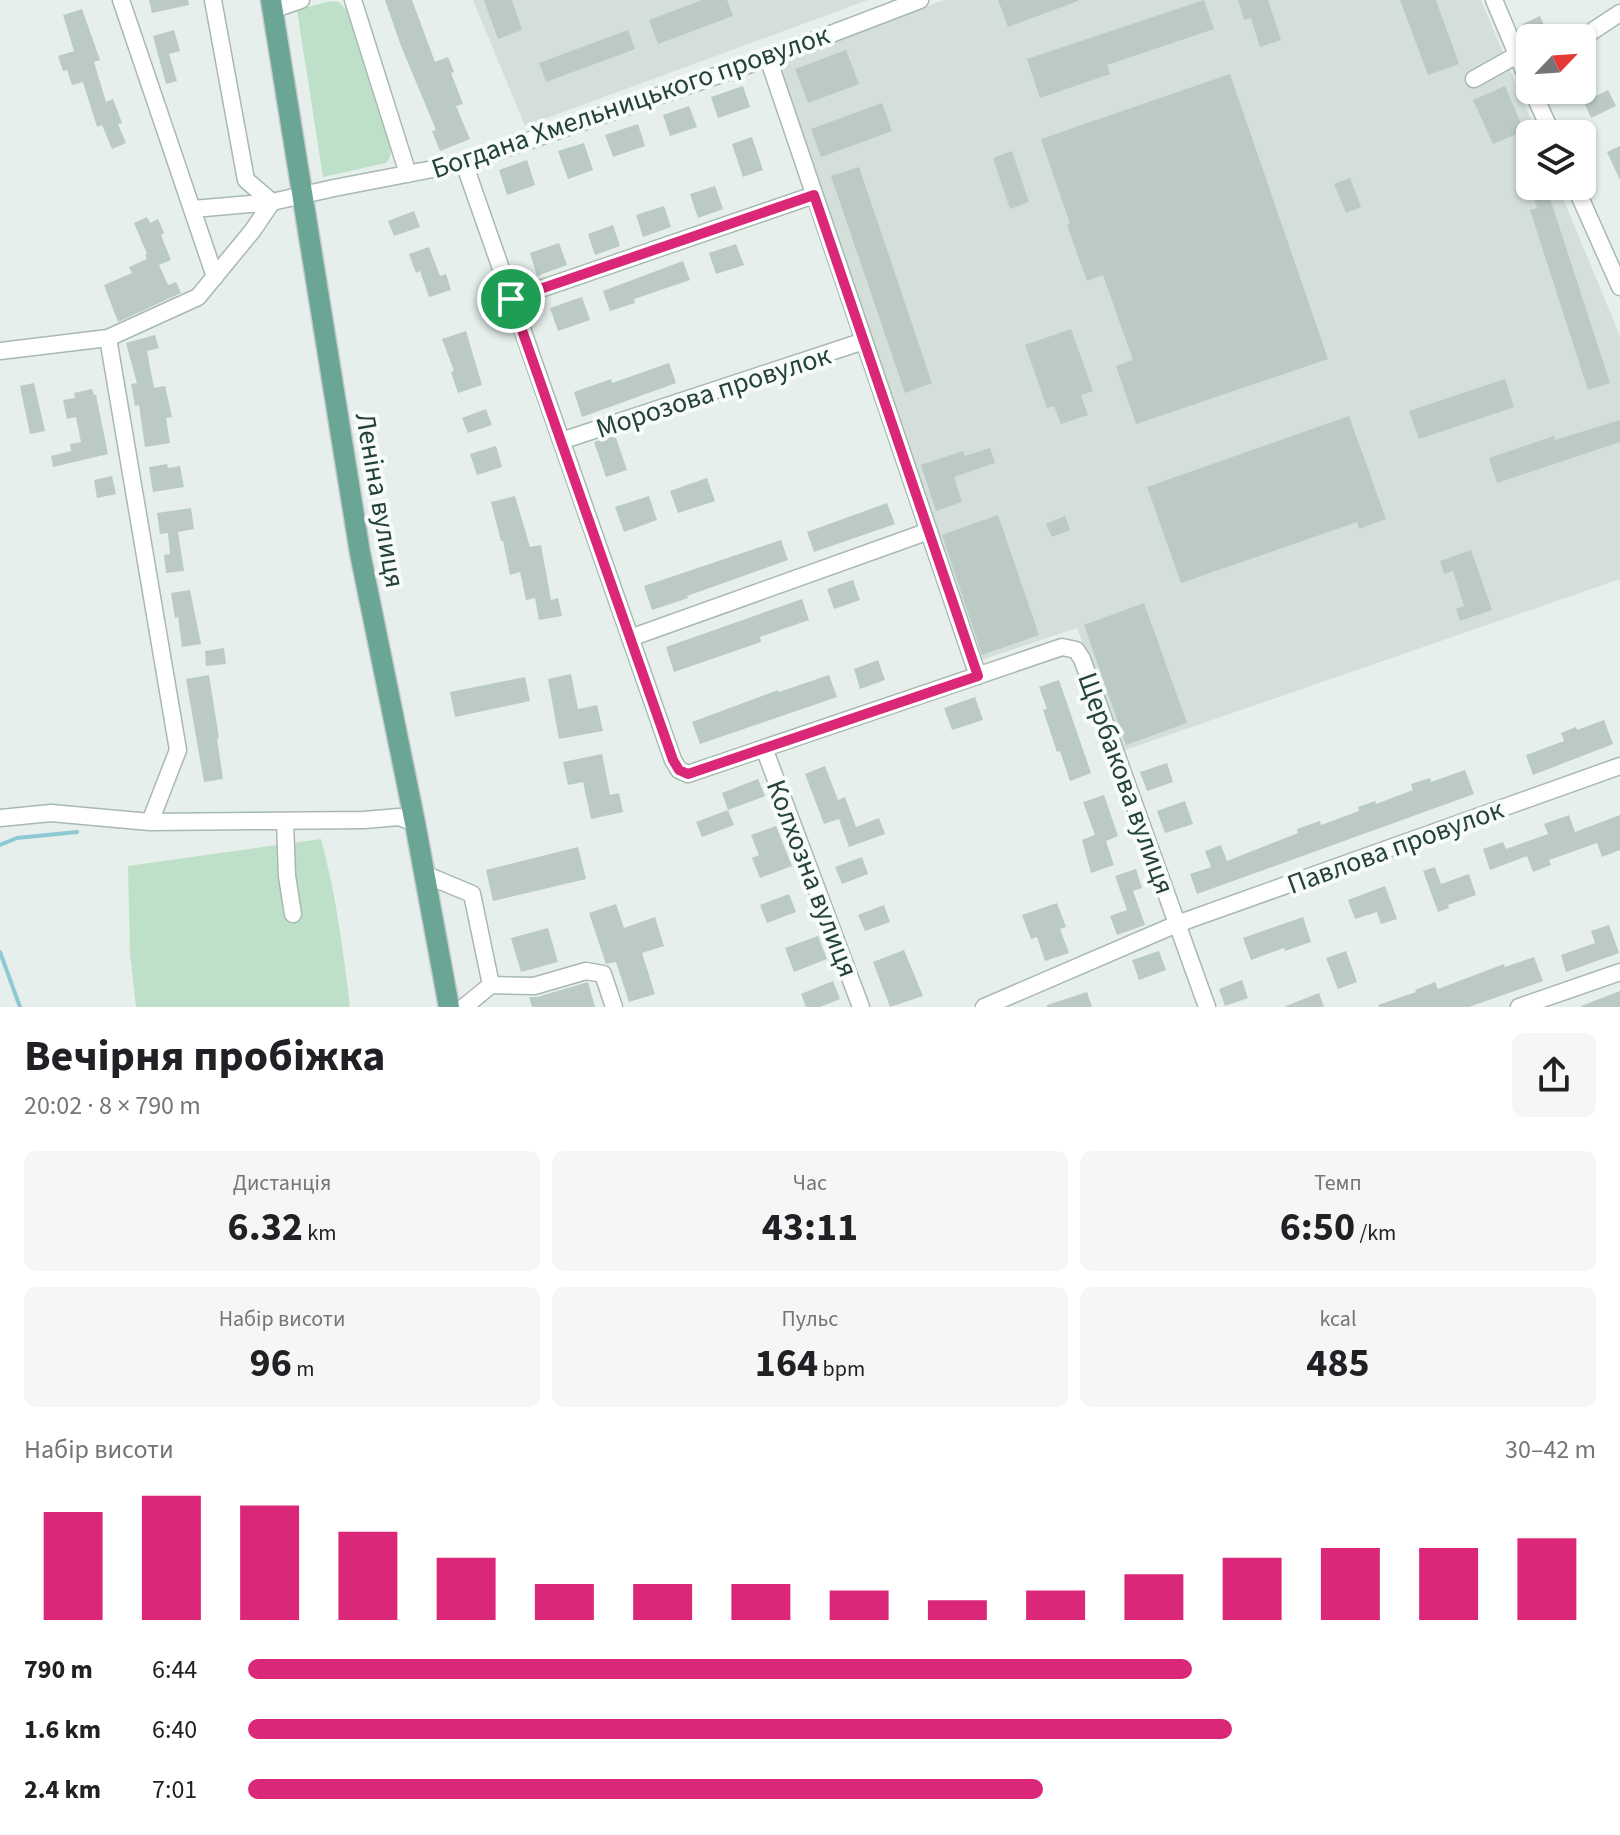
<!DOCTYPE html>
<html lang="uk">
<head>
<meta charset="utf-8">
<style>
  body { margin:0; font-family:"Source Sans 3",sans-serif; background:#f6f6f6; color:#202124; height:100vh; display:flex; flex-direction:column; font-size:30px; white-space:nowrap }
  * { box-sizing:border-box; margin:0 }
  p { font-size:26px; color:#757577 }
  .icon { flex:none; width:44px; height:44px; fill:none; stroke:currentColor; stroke-width:2; stroke-linecap:round; stroke-linejoin:round }
  .map { position:relative; height:1007px; overflow:hidden }
  .drawer { display:flex; flex-direction:column; background:#fff; flex:1 }
  .drawer>* { flex:none }
  .needle { width:52px; rotate:65deg }
  .buttons { position:absolute; left:1516px; top:24px; display:grid; gap:16px }
  .buttons a { display:grid; place-items:center; width:80px; height:80px; border-radius:12px; background:#fff; box-shadow:0 2px 6px #0004; font-size:40px }
  .pin { position:absolute; display:grid; place-items:center; width:68px; height:68px; color:#fff; margin:-34px; border:4px solid #fff; border-radius:50%; box-shadow:0 2px 8px #0007 }
  .round { display:grid; place-items:center; flex:none; width:84px; height:84px; border-radius:12px; background:#f6f6f6 }
  .headline { display:flex; align-items:center; justify-content:space-between; height:136px; padding:0 24px }
  h1 { font-size:44px; font-weight:700; line-height:60px }
  .stats { display:grid; grid-template-columns:repeat(3,1fr); gap:12px; height:136px; padding:8px 24px }
  .stats div { display:grid; align-content:center; border-radius:12px; background:#f6f6f6; text-align:center }
  .stats b { font-size:40px; font-weight:700 }
  .stats small { font-size:22px; font-weight:400 }
  .stats p { font-size:22px }
  .chart { height:224px; padding:16px 24px }
  .chart p { display:flex; justify-content:space-between }
  .chart svg { width:100%; height:144px; margin-top:8px; stroke:#db2777; stroke-width:6 }
  ul { padding:0 24px; list-style:none; font-size:26px }
  li { display:grid; grid-template-columns:128px 96px 1fr; align-items:center; height:60px }
  li i { height:20px; border-radius:10px; background:#db2777 }
  .map>svg:first-child { display:block }
  .built { fill:#d4dfda }
  .green { fill:#bfe0c8 }
  .lines { fill:none; stroke-linecap:round; stroke-linejoin:round }
  .stream { stroke:#8ec9d4; stroke-width:4 }
  .building { fill:#bbcac4 }
  .minor-casing { stroke:#a8b8b2; stroke-width:19 }
  .major-casing { stroke:#c2cac8; stroke-width:23 }
  .minor { stroke:#fff; stroke-width:16 }
  .major { stroke:#6aa596; stroke-width:20 }
  .route-casing { stroke:#fff; stroke-width:16 }
  .route { stroke:#db2777; stroke-width:10 }
  .labels { text-anchor:middle; stroke-width:8; stroke-linejoin:round; paint-order:stroke }
  .street-label { font-size:28px; fill:#24423a; stroke:#f7fbf9 }
</style>
</head>
<body>
<div class="map">
<svg width="1620" height="1007" viewBox="0 0 1620 1007">
  <rect width="100%" height="100%" fill="#e6efeb"/>
  <path class="built" d="M473,0H868L525,126Z
    M944,0H1481L1537,134H1530V186H1558L1620,336V579L1122,751L1077,628L978,661L776,64Z"/>
  <path class="green" d="M330,1L339,2L352,16L391,145C391,153 391,158 386,163L323,177L297,10Z
    M321,839C336,894 343,950 350,1007H136L130,953L128,866Z"/>
  <g class="lines">
    <path class="stream" d="M0,845L17,838L77,832
      M0,952L20,1007"/>
  </g>
  <path class="building" d="M149,0H188L189,5L152,13Z
    M385,0H412L435,62L448,57L454,72L451,73L463,104L456,106L470,139L440,151L432,131L436,130L401,46Z
    M484,0H512L522,30L498,39Z
    M702,0H727L733,16L658,44L649,20Z
    M998,0H1078V1L1008,27Z
    M1204,0L1214,29L1107,65L1110,74L1040,98L1027,59Z
    M1238,0H1268L1281,40L1260,47L1251,18L1244,20Z
    M1400,0H1436L1459,64L1428,75Z
    M82,9L100,60L94,62L106,102L113,99L122,123L118,124L126,143L112,149L102,125L97,127L83,82L72,85L67,70L63,71L58,56L74,51L63,15Z
    M1540,16L1547,32L1535,38H1530V40L1523,24Z
    M174,30L180,51L169,54L177,81L166,84L153,36Z
    M628,30L635,49L546,82L539,63Z
    M846,50L859,84L808,103L795,69Z
    M1230,74L1328,359L1136,424L1116,366L1133,360L1103,275L1087,281L1067,225L1070,224L1041,139Z
    M743,86L750,107L718,118L711,97Z
    M1505,86L1524,131L1493,144L1473,100Z
    M1608,90L1616,106L1591,118L1584,102Z
    M882,103L892,131L821,157L811,129Z
    M689,106L697,127L670,136L663,115Z
    M638,124L645,146L613,157L605,135Z
    M752,137L763,170L743,177L732,144Z
    M584,143L593,170L568,179L558,151Z
    M1620,146V180L1607,152Z
    M1012,151L1029,202L1010,209L993,158Z
    M527,160L535,185L507,195L499,170Z
    M859,167L932,383L905,393L831,176Z
    M1350,178L1361,207L1346,213L1334,184Z
    M715,186L723,209L698,218L690,194Z
    M1530,186H1546L1610,383L1588,390L1530,210L1537,208Z
    M664,206L671,227L643,237L636,215Z
    M414,211L420,227L394,236L388,221Z
    M147,217L150,223L158,219L164,233L161,235L171,260L159,265L168,285L176,282L181,293L118,322L104,285L132,273L129,267L147,259L145,255L147,254L134,223Z
    M613,225L620,246L595,255L588,234Z
    M559,243L567,265L537,276L530,253Z
    M736,244L744,265L716,274L709,253Z
    M429,247L440,276L446,274L451,290L429,297L420,271L416,273L409,254Z
    M683,261L690,280L634,299L635,303L610,311L603,291Z
    M582,297L590,320L558,331L550,308Z
    M1071,329L1093,391L1081,395L1088,415L1061,424L1054,406L1047,408L1025,345Z
    M466,331L482,385L458,393L451,372L454,371L442,339Z
    M155,335L159,348L147,351L154,388L165,386L172,417L166,418L170,443L145,447L139,405L135,406L131,384L137,383L126,343Z
    M669,363L676,383L582,417L574,392L611,379L612,383Z
    M1505,379L1514,407L1419,439L1409,411Z
    M34,383L45,431L30,434L20,386Z
    M92,389L94,395H96L108,454L53,467L51,456L71,451L70,444L81,442L76,417L67,419L63,400L75,398L74,393Z
    M486,409L492,425L468,433L462,418Z
    M1349,416L1386,519L1359,529L1357,522L1181,583L1147,487Z
    M1620,420V442L1497,483L1489,458L1554,436L1555,440Z
    M615,435L627,470L606,477L594,442Z
    M496,446L502,467L477,475L470,454Z
    M990,448L995,463L954,477L962,502L936,511L921,465L963,451L965,456Z
    M167,464L168,468L180,466L184,487L153,492L149,467Z
    M112,476L116,494L97,498L94,480Z
    M707,478L715,501L678,513L670,491Z
    M515,496L530,547L541,545L551,600L558,598L562,616L539,620L535,598L526,600L520,572L510,575L503,541H501L491,502Z
    M649,496L657,520L624,532L615,507Z
    M887,503L895,524L814,552L807,532Z
    M191,508L194,529L178,532L184,571L166,573L164,555L170,554L168,533L160,534L157,513Z
    M998,515L1039,635L982,655L942,535Z
    M1065,516L1070,530L1052,537L1046,524Z
    M781,540L788,560L687,596L688,598L652,610L644,586Z
    M1471,550L1492,610L1460,621L1456,609L1464,606L1453,571L1444,574L1440,561Z
    M853,580L860,600L834,609L827,589Z
    M190,590L201,644L182,647L178,617L175,618L171,593Z
    M802,599L809,620L760,637L761,642L674,672L666,647Z
    M1144,603L1187,723L1126,745L1084,625Z
    M224,648L226,664L206,666L205,651Z
    M878,660L885,680L860,689L854,669Z
    M571,674L578,709L597,705L603,731L559,739L548,679Z
    M209,675L219,738L217,739L223,779L204,782L186,679Z
    M829,675L837,697L700,744L692,722L778,690L779,692Z
    M525,677L530,701L455,717L450,692Z
    M1059,680L1091,773L1070,781L1060,751L1057,752L1043,710L1047,709L1039,687Z
    M975,697L983,720L952,730L944,708Z
    M1604,720L1613,744L1533,775L1526,755L1564,741L1561,733L1576,727L1577,730Z
    M602,754L610,795L619,793L623,812L591,819L583,782L568,785L563,762Z
    M1167,763L1173,782L1147,791L1140,772Z
    M825,766L838,800L845,797L856,827L879,818L885,834L849,847L839,819L824,824L805,774Z
    M1465,770L1474,794L1197,894L1190,874L1211,867L1205,851L1221,845L1227,861L1298,833L1297,829L1320,821L1321,825L1359,811L1358,807L1375,801L1376,804L1413,790L1411,784L1430,778L1431,782Z
    M758,779L765,796L728,810L722,793Z
    M1104,795L1118,836L1106,841L1114,865L1091,873L1082,840L1095,835L1083,802Z
    M1185,801L1193,824L1165,833L1157,811Z
    M728,810L734,825L702,837L696,822Z
    M1569,815L1575,832L1620,815V850L1602,857L1597,843L1549,860L1551,865L1533,872L1527,856L1490,870L1483,849L1503,842L1506,849L1548,834L1544,824Z
    M776,826L792,866L760,878L752,858L759,855L751,835Z
    M578,847L586,879L493,901L486,870Z
    M862,857L868,874L842,884L835,867Z
    M1435,867L1441,884L1469,874L1476,895L1448,905L1449,908L1438,912L1423,871Z
    M1136,869L1142,888L1133,891L1145,925L1117,935L1110,916L1127,910L1115,876Z
    M1385,886L1397,919L1381,924L1377,912L1355,919L1348,900Z
    M789,894L796,912L767,923L760,905Z
    M1057,903L1066,927L1060,929L1069,953L1045,961L1037,937L1031,939L1022,915Z
    M616,904L624,928L655,917L664,946L642,953L655,994L629,1002L616,962L606,964L589,913Z
    M884,905L890,922L865,931L858,915Z
    M1303,917L1311,942L1285,951L1284,948L1251,960L1243,938Z
    M1609,925L1619,953L1566,972L1561,955L1595,943L1591,931Z
    M548,928L558,962L521,972L511,938Z
    M818,936L827,959L794,972L785,948Z
    M904,950L923,996L890,1007L873,962Z
    M1159,951L1166,970L1139,980L1132,960Z
    M1346,951L1357,982L1338,989L1326,958Z
    M1534,957L1543,981L1469,1007H1379L1378,1005L1416,992L1415,990L1435,982L1438,989L1504,964L1505,967Z
    M1242,980L1248,998L1225,1006L1219,989Z
    M833,981L840,999L820,1007H806L801,994Z
    M588,982L595,1007H532L529,997H537Z
    M1620,991V1007H1581V1006Z
    M1087,992L1092,1007H1047V1005Z
    M1319,993L1324,1007H1286V1006Z"/>
  <g class="lines">
    <defs>
      <path id="minor" d="M121,0L215,277
        M353,0L408,174
        M1494,0L1530,85
        M272,10L301,0
        M1582,38L1620,13
        M768,58L978,676
        M1474,79L1517,55
        M1532,90L1552,134
        M464,163L673,760L679,770L688,774L1062,647L1076,650L1082,659L1207,1007
        M1575,186L1620,287
        M193,209L272,202L334,188L464,163L768,58L920,0
        M511,299L814,195
        M108,338L178,750L150,822
        M0,351L108,338L198,297L253,230L272,202L246,180L213,0
        M561,441L864,341
        M630,638L929,531
        M764,748L861,1007
        M0,818L51,813L150,822L364,820L399,817L415,823
        M285,821L287,876L293,914
        M424,874L472,894L491,985L464,1007
        M491,985L534,986L586,971L603,974L614,1007
        M984,1007L1177,924L1620,766
        M1519,1007L1620,972"/>
      <path id="major" d="M271,0L360,553L415,823L449,1007"/>
    </defs>
    <use href="#minor" class="minor-casing"/>
    <use href="#major" class="major-casing"/>
    <use href="#minor" class="minor"/>
    <use href="#major" class="major"/>
  </g>
  <g class="lines">
    <defs>
      <path id="route" d="M814,195L978,676L688,774L679,770L673,760L511,299Z"/>
    </defs>
    <use href="#route" class="route-casing"/>
    <use href="#route" class="route"/>
  </g>
  <g class="labels">
    <g class="street-label">
      <text transform="translate(630 101) rotate(-19)" y="10">Богдана Хмельницького провулок</text>
      <text transform="translate(713 391) rotate(-18)" y="10">Морозова провулок</text>
      <text transform="translate(381 500) rotate(80)" y="10">Леніна вулиця</text>
      <text transform="translate(1127 783) rotate(70)" y="10">Щербакова вулиця</text>
      <text transform="translate(1395 846) rotate(-20)" y="10">Павлова провулок</text>
      <text transform="translate(813 878) rotate(69)" y="10">Колхозна вулиця</text>
    </g>
  </g>
</svg>
<div class="buttons">
<a><svg class="needle" viewBox="-14 -14 28 28"><path d="M0-13l5 13h-10z" fill="#e53935"/><path d="M0 13l5-13h-10z" fill="#757577"/></svg></a>
<a><svg class="icon" aria-label="layers" viewBox="0 0 24 24"><path d="M12 4l9 5-9 5-9-5zM3 14l9 5 9-5"/></svg></a>
</div>
<div class="pin" style="left:511px;top:299px;background:#1e9e55"><svg class="icon" aria-label="arrive" viewBox="0 0 24 24"><path d="M6 21V4h12l-3 4 3 4H6"/></svg></div>
</div>
<section class="drawer">
<div class="headline"><div><h1>Вечірня пробіжка</h1><p>20:02 · 8 × 790 m</p></div><a class="round"><svg class="icon" aria-label="share" viewBox="0 0 24 24"><path d="M12 15V3M7 8l5-5 5 5M5 13v7h14v-7"/></svg></a></div>
<div class="stats">
<div><p>Дистанція</p><b>6.32<small> km</small></b></div>
<div><p>Час</p><b>43:11</b></div>
<div><p>Темп</p><b>6:50<small> /km</small></b></div>
</div>
<div class="stats">
<div><p>Набір висоти</p><b>96<small> m</small></b></div>
<div><p>Пульс</p><b>164<small> bpm</small></b></div>
<div><p>kcal</p><b>485</b></div>
</div>
<div class="chart"><p><span>Набір висоти</span>30–42 m</p>
<svg viewBox="0 0 160 44" preserveAspectRatio="none"><path d="M5 44V11M15 44V6M25 44V9M35 44V17M45 44V25M55 44V33M65 44V33M75 44V33M85 44V35M95 44V38M105 44V35M115 44V30M125 44V25M135 44V22M145 44V22M155 44V19"/></svg>
</div>
<ul>
<li><b>790 m</b>6:44<i style="width:70%"></i></li>
<li><b>1.6 km</b>6:40<i style="width:73%"></i></li>
<li><b>2.4 km</b>7:01<i style="width:59%"></i></li>
</ul>
</section>
</body>
</html>
